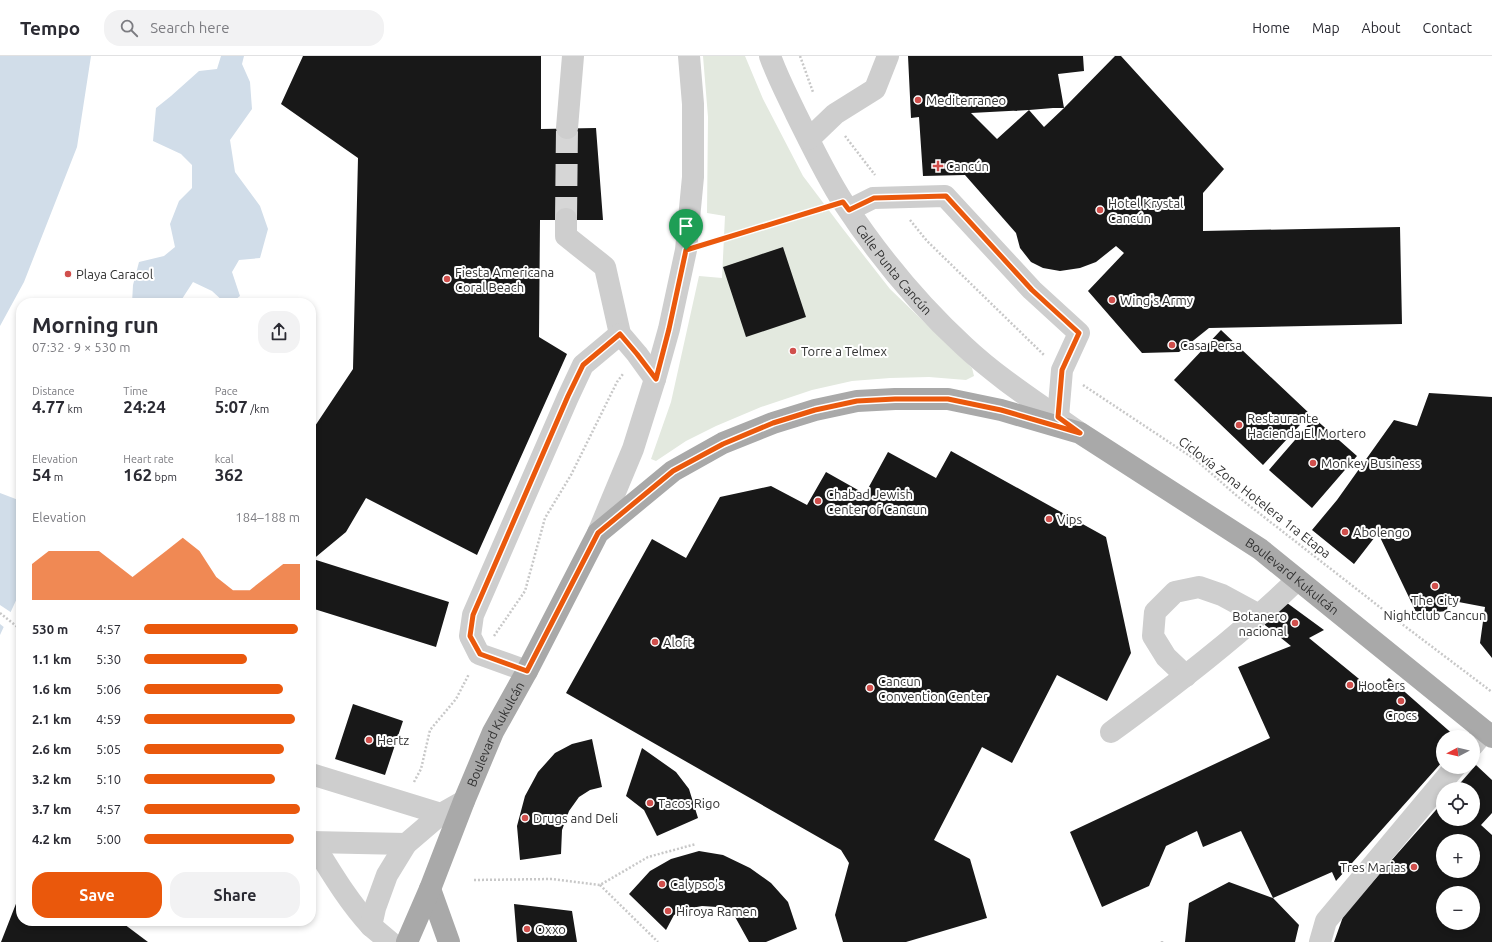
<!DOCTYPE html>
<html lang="en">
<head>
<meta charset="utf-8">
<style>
  body { margin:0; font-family:Ubuntu,sans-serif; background:#f2f2f3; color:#2b2b33; height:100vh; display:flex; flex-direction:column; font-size:15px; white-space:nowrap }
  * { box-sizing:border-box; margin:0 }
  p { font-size:13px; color:#7c7c81 }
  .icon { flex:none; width:22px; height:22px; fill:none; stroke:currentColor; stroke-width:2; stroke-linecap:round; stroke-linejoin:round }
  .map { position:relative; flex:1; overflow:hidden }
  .details { position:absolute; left:16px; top:242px; width:300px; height:628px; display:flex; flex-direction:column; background:#fff; border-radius:16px; box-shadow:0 2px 6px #0003 }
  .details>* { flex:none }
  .needle { width:26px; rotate:263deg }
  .fabs { position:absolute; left:1436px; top:674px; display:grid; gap:8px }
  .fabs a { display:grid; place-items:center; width:44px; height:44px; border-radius:50%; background:#fff; box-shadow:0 2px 6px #0003; font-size:20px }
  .pin { position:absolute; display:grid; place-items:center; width:34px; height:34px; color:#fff; margin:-41px -17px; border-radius:50% 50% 50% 0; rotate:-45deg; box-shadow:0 0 4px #0007 }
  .pin .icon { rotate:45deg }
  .round { display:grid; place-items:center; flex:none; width:42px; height:42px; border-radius:16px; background:#f2f2f3 }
  .overview { display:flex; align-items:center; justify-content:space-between; height:68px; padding:0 16px }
  h1 { font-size:22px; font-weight:700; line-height:30px }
  .metrics { display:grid; grid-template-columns:repeat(3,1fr); gap:6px; height:68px; padding:4px 16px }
  .metrics div { display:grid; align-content:center }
  .metrics b { font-size:17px; font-weight:700 }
  .metrics small { font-size:11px; font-weight:400 }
  .metrics p { font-size:11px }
  .chart { height:112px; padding:8px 16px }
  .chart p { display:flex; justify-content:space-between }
  .chart svg { width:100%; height:72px; margin-top:4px; fill:#ea580c; opacity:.7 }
  .button { display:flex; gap:8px; margin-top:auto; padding:8px 16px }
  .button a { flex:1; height:46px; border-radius:16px; background:#ea580c; color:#fff; font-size:16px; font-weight:700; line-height:46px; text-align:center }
  .button a+a { background:#f2f2f3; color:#2b2b33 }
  ul { padding:0 16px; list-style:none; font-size:13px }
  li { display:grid; grid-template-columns:64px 48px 1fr; align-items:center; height:30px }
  li i { height:10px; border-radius:5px; background:#ea580c }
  header { display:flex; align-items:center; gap:24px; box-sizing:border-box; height:56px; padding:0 20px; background:#fff; border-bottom:1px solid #e1e1e2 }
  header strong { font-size:19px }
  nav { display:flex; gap:22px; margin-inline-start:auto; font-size:14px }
  .search { width:280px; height:36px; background:#f2f2f3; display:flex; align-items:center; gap:10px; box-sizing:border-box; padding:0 14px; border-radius:16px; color:#7c7c81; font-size:15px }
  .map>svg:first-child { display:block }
  .green { fill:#e3e9df }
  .water { fill:#d1dde9 }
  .pier { fill:#fff }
  .building { fill:#181818; fill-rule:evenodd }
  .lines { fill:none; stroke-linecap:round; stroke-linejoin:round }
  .minor-tunnel { stroke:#d6d6d6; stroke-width:22; stroke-dasharray:22 11; stroke-linecap:butt }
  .path { stroke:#c8c8c8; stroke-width:2.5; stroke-dasharray:2 2; stroke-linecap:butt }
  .minor { stroke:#cecece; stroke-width:22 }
  .major { stroke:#a9a9a9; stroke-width:22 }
  .route-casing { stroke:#fff; stroke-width:8 }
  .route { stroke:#ea580c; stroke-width:5 }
  .poi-dot { fill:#d04f4c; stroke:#fff; stroke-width:1.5 }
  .labels { text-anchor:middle; stroke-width:4; stroke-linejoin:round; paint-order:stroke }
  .poi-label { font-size:13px; fill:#313131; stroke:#fff; text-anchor:start }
  .street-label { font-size:13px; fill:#313131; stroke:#fff }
</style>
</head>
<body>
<header>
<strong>Tempo</strong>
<div class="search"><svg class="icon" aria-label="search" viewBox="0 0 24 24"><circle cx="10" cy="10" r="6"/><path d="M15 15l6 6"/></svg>Search here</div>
<nav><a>Home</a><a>Map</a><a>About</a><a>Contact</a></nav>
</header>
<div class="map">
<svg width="1492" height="886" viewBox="0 0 1492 886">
  <rect width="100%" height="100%" fill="#fff"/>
  <path class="green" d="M703,0H745L763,43L803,120L843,173L890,233L972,312L974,320L966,324L929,321L890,322L852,325L812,334L761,351L716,370L686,385L656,405L651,403L671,346L699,220L722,222L725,160L707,157L708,61Z"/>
  <path class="water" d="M0,0H91L77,91L24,226L0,270Z
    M221,0H244L242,8L250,26L252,53L230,84L235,116L260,150L268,173L260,202L239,204L232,216L240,240L231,247H225L212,235L193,226L182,243L183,247H132L133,229L139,206L164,200L175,191L170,168L179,145L192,132V109L181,98L153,85L156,52L171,40L199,15L217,13Z
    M0,437L21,445V524L19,538L0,579Z"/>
  <path class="pier" d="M0,549L12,557L5,572L0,568Z"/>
  <path class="building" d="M303,0H541V73L596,72L603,164H540L539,281L567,298L477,499L366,442L346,476L311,505V376L353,313L358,102L281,48Z
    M908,0H1083L1084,15L1058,18L1064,52L1115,0H1121L1224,113L1203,137V175L1400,171L1402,268L1209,272L1179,296L1142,297L1088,235L1124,197L1116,190L1096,206L1080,212L1060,215L1043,212L1031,206L1020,192L1016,177L965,119L923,120L919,61L911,62ZM1064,52L1044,71L1029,54L1053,52ZM1029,54L997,83L971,57Z
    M783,191L806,261L746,281L723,211Z
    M1221,274L1310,358L1263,409L1174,324Z
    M1429,337L1492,341V602L1480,587L1485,551L1448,544L1447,555L1417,558L1378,477L1354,508L1312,474L1337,444L1394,364L1417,370Z
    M1314,362L1357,400L1312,452L1269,414Z
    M951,395L1106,481L1131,597L1107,645L1057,619L1012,707L982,691L934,784L970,803L987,862L906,886H843L835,859L849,807L841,794L566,637L652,483L686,502L720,441L771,430L807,449L826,416L865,438L888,396L936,422Z
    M313,503L449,546L436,591L311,552V509Z
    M1283,544L1324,574L1309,582L1375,636L1389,622L1456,681H1443V705L1336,825L1332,816L1273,842L1241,775L1203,791L1197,775L1166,790L1149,830L1102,851L1070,776L1270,682L1238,611L1291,590L1260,565Z
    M353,648L403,665L385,719L335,703Z
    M592,683L602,731L590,734L579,741L569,755L562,774L561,798L520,804L517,770L525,740L538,716L555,697L572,688Z
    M642,692L676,716L689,733L698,762L657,780L644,754L626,740Z
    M1476,709L1492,724V757L1481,769L1492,779V886H1334L1344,858L1443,746V763H1473V733H1455ZM1443,785H1473V815H1443ZM1443,837H1473V867H1443Z
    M699,795L723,799L750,812L771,827L788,846L797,873L766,886H749L734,859L717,851L702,850L686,853L674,859L666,874L629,838L650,815L671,803Z
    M1229,826L1273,842L1299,869L1295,886H1185L1189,847Z
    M21,835V865H115L124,868L148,886H1Z
    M514,848L572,855L577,886H517Z"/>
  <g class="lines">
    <path class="minor-tunnel" d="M566,163L567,72"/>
    <path class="path" d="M800,0L813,36
      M845,80L875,119
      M910,164L927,185L1044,299
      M709,187L821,152
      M1083,329L1196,404L1237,440L1390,559L1492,636
      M0,557L21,574
      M494,580L525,535L545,462L571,419L617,326L623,318
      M414,726L421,713L430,674L456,643L469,618
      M474,824L552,823L600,829L648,801L696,788
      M600,829L658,886
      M1162,886V885"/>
    <g class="minor">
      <path id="s1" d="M770,0C777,20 787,39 796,58C810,86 826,120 843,146C878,199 917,247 964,290C998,322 1039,348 1077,375"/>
      <path d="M567,72L573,0"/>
      <path d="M809,83L835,58L875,33L888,0"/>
      <path d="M849,154L873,142L945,140L1032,234L1079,277L1062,314L1058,361"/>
      <path d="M566,163V180L605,211L620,278L637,298L655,323"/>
      <path d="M598,477L633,393L655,323L669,273L686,194L693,121V48L689,0"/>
      <path d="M527,615L479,598L470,580L473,559L568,341L583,309L620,278"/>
      <path d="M1186,620L1166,601L1153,580L1155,556L1175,536L1199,531L1222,539L1259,559"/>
      <path d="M1111,676C1175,629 1239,580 1297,524"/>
      <path d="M1473,689L1485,675"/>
      <path d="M311,718L441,758"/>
      <path d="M311,786L406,788"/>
      <path d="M313,787C331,816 348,845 371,870"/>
      <path d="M390,886L371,870L375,852L387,819L406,788L441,758L464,745"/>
      <path d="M1320,886L1326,865L1455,711"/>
    </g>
    <g class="major">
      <path d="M430,833L449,886"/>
      <path id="s2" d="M407,886L430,833L464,745L493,676L527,615L598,477L673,415L723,387L773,367L815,354L857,345L895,343H948L1001,354L1080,377L1260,493L1492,681"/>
    </g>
  </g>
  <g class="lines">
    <defs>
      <path id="route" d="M946,140L1032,234L1079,277L1062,314L1058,361L1080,377L1001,354L948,343H895L857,345L815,354L773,367L723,388L673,415L598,477L527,615L480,598L470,580L473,559L568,340L583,309L620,278L637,298L656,323L669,273L686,194L843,146L849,154L874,142Z"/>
    </defs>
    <use href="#route" class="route-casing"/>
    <use href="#route" class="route"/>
  </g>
  <g class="poi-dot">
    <circle cx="918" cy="44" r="4"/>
    <path d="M936 104h4v4h4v4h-4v4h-4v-4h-4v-4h4z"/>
    <circle cx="1100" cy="154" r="4"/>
    <circle cx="68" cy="218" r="4"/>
    <circle cx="447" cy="223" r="4"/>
    <circle cx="1112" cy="244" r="4"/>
    <circle cx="1172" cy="289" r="4"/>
    <circle cx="793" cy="295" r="4"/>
    <circle cx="1239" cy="369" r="4"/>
    <circle cx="1313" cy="407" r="4"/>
    <circle cx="818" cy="445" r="4"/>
    <circle cx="1049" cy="463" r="4"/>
    <circle cx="1345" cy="476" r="4"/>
    <circle cx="1435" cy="530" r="4"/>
    <circle cx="1295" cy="567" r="4"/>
    <circle cx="655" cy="586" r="4"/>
    <circle cx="1350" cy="629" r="4"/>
    <circle cx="870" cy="632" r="4"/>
    <circle cx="1401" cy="645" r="4"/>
    <circle cx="369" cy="684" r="4"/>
    <circle cx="650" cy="747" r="4"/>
    <circle cx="525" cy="762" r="4"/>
    <circle cx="1414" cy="811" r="4"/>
    <circle cx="662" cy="828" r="4"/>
    <circle cx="668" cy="855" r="4"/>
    <circle cx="527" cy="873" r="4"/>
  </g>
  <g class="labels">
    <g class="poi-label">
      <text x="926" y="49">Mediterraneo</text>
      <text x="946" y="115">Cancún</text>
      <text x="1108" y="152">Hotel Krystal<tspan x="1108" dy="15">Cancún</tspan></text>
      <text x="455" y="221">Fiesta Americana<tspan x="455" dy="15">Coral Beach</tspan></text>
      <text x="76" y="223">Playa Caracol</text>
      <text x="1120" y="249">Wing's Army</text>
      <text x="1180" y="294">Casa Persa</text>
      <text x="801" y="300">Torre a Telmex</text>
      <text x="1247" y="367">Restaurante<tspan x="1247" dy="15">Hacienda El Mortero</tspan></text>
      <text x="1321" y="412">Monkey Business</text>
      <text x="826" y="443">Chabad Jewish<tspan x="826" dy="15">Center of Cancun</tspan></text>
      <text x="1057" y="468">Vips</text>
      <text x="1353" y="481">Abolengo</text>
      <text x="1435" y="549" text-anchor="middle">The City<tspan x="1435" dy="15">Nightclub Cancun</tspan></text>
      <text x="1287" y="565" text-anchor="end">Botanero<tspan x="1287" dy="15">nacional</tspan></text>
      <text x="663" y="591">Aloft</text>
      <text x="878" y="630">Cancun<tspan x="878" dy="15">Convention Center</tspan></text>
      <text x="1358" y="634">Hooters</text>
      <text x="1401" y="664" text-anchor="middle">Crocs</text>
      <text x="377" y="689">Hertz</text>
      <text x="658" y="752">Tacos Rigo</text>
      <text x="533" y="767">Drugs and Deli</text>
      <text x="1406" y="816" text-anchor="end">Tres Marias</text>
      <text x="670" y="833">Calypso's</text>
      <text x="676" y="860">Hiroya Ramen</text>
      <text x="535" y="878">Oxxo</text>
    </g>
    <g class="street-label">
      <text dy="5" stroke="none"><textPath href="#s1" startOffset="248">Calle Punta Cancún</textPath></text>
      <text transform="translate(1255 441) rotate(38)" y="5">Ciclovía Zona Hotelera 1ra Etapa</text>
      <text dy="5" stroke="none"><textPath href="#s2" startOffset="1231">Boulevard Kukulcán</textPath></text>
      <text dy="5" stroke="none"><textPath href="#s2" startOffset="226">Boulevard Kukulcán</textPath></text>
    </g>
  </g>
</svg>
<div class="fabs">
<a><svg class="needle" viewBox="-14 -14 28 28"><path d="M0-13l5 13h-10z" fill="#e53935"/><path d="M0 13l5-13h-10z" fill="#7c7c81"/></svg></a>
<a><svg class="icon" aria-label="locate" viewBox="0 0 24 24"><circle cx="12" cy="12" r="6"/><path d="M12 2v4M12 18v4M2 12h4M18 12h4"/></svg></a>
<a>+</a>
<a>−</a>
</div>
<div class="pin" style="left:686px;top:194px;background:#1e9e55"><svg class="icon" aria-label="arrive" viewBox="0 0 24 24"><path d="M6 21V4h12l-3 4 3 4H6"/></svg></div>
<section class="details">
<div class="overview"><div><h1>Morning run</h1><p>07:32 · 9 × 530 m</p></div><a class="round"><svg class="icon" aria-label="share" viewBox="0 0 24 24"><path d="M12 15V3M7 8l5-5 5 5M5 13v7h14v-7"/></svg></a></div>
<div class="metrics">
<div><p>Distance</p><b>4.77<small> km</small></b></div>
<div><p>Time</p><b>24:24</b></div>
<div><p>Pace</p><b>5:07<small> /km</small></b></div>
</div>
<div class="metrics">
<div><p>Elevation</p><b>54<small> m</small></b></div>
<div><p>Heart rate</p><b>162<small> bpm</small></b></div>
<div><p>kcal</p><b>362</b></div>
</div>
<div class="chart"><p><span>Elevation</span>184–188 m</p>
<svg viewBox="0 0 160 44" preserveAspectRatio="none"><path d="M0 44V22L10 14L20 14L30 14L40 14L50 22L60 30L70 22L80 14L90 6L100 14L110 30L120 38L130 38L140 30L150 22L160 22V44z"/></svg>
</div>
<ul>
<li><b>530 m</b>4:57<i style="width:99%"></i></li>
<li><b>1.1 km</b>5:30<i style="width:66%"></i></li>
<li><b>1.6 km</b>5:06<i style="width:89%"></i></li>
<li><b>2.1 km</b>4:59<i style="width:97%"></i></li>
<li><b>2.6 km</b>5:05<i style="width:90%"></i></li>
<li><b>3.2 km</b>5:10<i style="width:84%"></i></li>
<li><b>3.7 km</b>4:57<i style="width:100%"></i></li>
<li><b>4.2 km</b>5:00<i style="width:96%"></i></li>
</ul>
<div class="button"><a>Save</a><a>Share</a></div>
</section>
</div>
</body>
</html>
